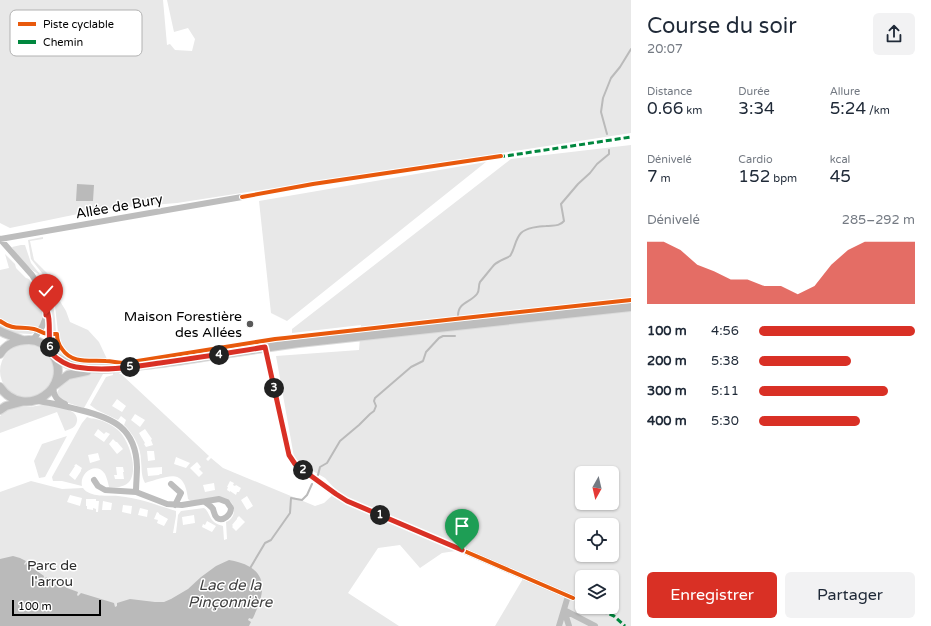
<!DOCTYPE html>
<html lang="fr">
<head>
<meta charset="utf-8">
<style>
  body { margin:0; font-family:"Varela Round",sans-serif; background:#f2f2f3; color:#1f2937; height:100vh; display:flex; flex-direction:column; font-size:15px; white-space:nowrap }
  * { box-sizing:border-box; margin:0 }
  p { font-size:13px; color:#747a83 }
  .icon { flex:none; width:22px; height:22px; fill:none; stroke:currentColor; stroke-width:2; stroke-linecap:round; stroke-linejoin:round }
  .map { position:relative; flex:1; overflow:hidden }
  .drawer { display:flex; flex-direction:column; background:#fff; width:300px }
  .drawer>* { flex:none }
  .needle { width:26px; rotate:188deg }
  .buttons { position:absolute; left:575px; top:466px; display:grid; gap:8px }
  .buttons a { display:grid; place-items:center; width:44px; height:44px; border-radius:6px; background:#fff; box-shadow:0 1px 3px #0004; font-size:20px }
  .scale { position:absolute; left:12px; bottom:10px; width:89px; box-sizing:border-box; padding-left:4px; border:2px solid #000; border-top:0; font-size:11px; line-height:14px; white-space:nowrap; color:#000; -webkit-text-stroke:3px #fff; paint-order:stroke }
  .pin { position:absolute; display:grid; place-items:center; width:34px; height:34px; color:#fff; margin:-41px -17px; border-radius:50% 50% 50% 0; rotate:-45deg; box-shadow:0 0 4px #0007 }
  .pin .icon { rotate:45deg }
  .km { position:absolute; width:20px; height:20px; margin:-10px; border-radius:50%; background:#222; color:#fff; font-size:11px; line-height:20px; text-align:center }
  .round { display:grid; place-items:center; flex:none; width:42px; height:42px; border-radius:6px; background:#f2f2f3 }
  .overview { display:flex; align-items:center; justify-content:space-between; height:68px; padding:0 16px }
  h1 { font-size:22px; font-weight:600; line-height:30px }
  .stats { display:grid; grid-template-columns:repeat(3,1fr); gap:6px; height:68px; padding:4px 16px }
  .stats div { display:grid; align-content:center }
  .stats b { font-size:17px; font-weight:600 }
  .stats small { font-size:11px; font-weight:400 }
  .stats p { font-size:11px }
  .chart { height:112px; padding:8px 16px }
  .chart p { display:flex; justify-content:space-between }
  .chart svg { width:100%; height:72px; margin-top:4px; fill:#d93025; opacity:.7 }
  .cta { display:flex; gap:8px; margin-top:auto; padding:8px 16px }
  .cta a { flex:1; height:46px; border-radius:6px; background:#d93025; color:#fff; font-size:16px; font-weight:600; line-height:46px; text-align:center }
  .cta a+a { background:#f2f2f3; color:#1f2937 }
  ul { padding:0 16px; list-style:none; font-size:13px }
  li { display:grid; grid-template-columns:64px 48px 1fr; align-items:center; height:30px }
  li i { height:10px; border-radius:5px; background:#d93025 }
  main { display:flex; flex:1; min-height:0 }
  .map>svg:first-child { display:block }
  .green { fill:#e8e8e8; fill-rule:evenodd }
  .water { fill:#bababa }
  .lines { fill:none; stroke-linecap:round; stroke-linejoin:round }
  .stream { stroke:#bababa; stroke-width:2 }
  .major-casing { stroke:#dbdbdb; stroke-width:10 }
  .minor { stroke:#bdbdbd; stroke-width:6 }
  .major { stroke:#bdbdbd; stroke-width:8 }
  .quiet { stroke:#00873e; stroke-width:3; stroke-dasharray:6 3; stroke-linecap:butt }
  .cycleway-casing { stroke:#fff; stroke-width:6 }
  .cycleway { stroke:#e8590c; stroke-width:4 }
  .route-casing { stroke:#fff; stroke-width:8 }
  .route { stroke:#d93025; stroke-width:5 }
  .poi-dot { fill:#595959; stroke:#fff; stroke-width:1.5 }
  .labels { text-anchor:middle; stroke-width:3; stroke-linejoin:round; paint-order:stroke }
  .street-label { font-size:14px; fill:#000; stroke:#fff }
  .poi-label { font-size:14px; fill:#000; stroke:#fff; text-anchor:end }
  .park-label { font-size:14px; fill:#2d2d2d; stroke:#fff }
  .water-label { font-size:15px; font-style:italic; fill:#3e3e3e; stroke:#fff }
  .key { fill:#fff; stroke:#b2b2b2; stroke-width:1 }
  .key-label { font-size:11px; fill:#000 }
</style>
</head>
<body>
<main>
<div class="map">
<svg width="631" height="626" viewBox="0 0 631 626">
  <rect width="100%" height="100%" fill="#fff"/>
  <path class="green" d="M0,0H163L167,45L170,44L175,50L192,51L195,39L188,28L174,32L167,0H631V133L177,203L102,209L10,228L0,223Z
    M631,145V626H495L524,577L462,550L442,553L420,568L400,545L378,548L348,593L399,626H0V492L31,481L62,489L83,488C90,498 108,495 118,496C140,498 156,505 176,511V516L173,533H176L178,515L181,511L204,508C209,511 209,518 214,522C216,524 220,525 223,526L224,540L227,539L226,522C231,520 234,516 234,510C233,491 203,499 191,501L188,499C184,466 168,477 145,483C141,476 142,469 141,461C141,447 134,435 124,425L126,420L121,416L118,420L97,410L90,405L106,377L113,375V373L121,372L119,374H121L209,456L206,459L208,461L211,458L223,468L315,506L324,503L337,491L325,478L304,466L294,457L276,356L359,350L361,325L292,333V329L511,159ZM117,399L126,406L122,412L112,406ZM135,414L145,420L140,427L131,420ZM145,429L152,439L151,440L153,445L146,447L144,444L145,443L139,433ZM147,451H154L155,460L148,461ZM176,457L190,463L186,468L174,464ZM197,462L198,463L201,467L199,469L203,473L199,477L190,468ZM162,467V474H160L159,475L148,476L147,468ZM582,473H612V503H582ZM230,481L234,483L233,485L235,486L236,485L241,488L239,492H237L236,495L230,491V492L227,490L228,487H227ZM214,483L215,490L205,492L203,485ZM70,495L82,498L80,506L67,502ZM247,496L253,506L247,510L241,500ZM86,499H96V501H99L98,512H96V509L93,508V510L87,509V506H86ZM103,501L112,503L111,510H102ZM123,505L132,506L131,514L122,512ZM140,508L148,510L147,517L138,515ZM157,512L159,513V514L168,519L164,526L157,523L158,520L154,519ZM194,515L195,523L183,525L182,517ZM239,516L245,522L236,531L232,527L233,526L232,525L237,519V518ZM207,521L216,526L212,532L202,527L203,524L205,525ZM582,525H612V555H582ZM582,577H612V607H582Z
    M486,162L287,321L271,313L259,201Z
    M43,237V239L30,241L34,260L48,274L55,293L66,311L70,322L88,330L99,342L107,359H79L73,358L68,354L59,341L55,306L51,290L45,277L31,259L28,240Z
    M21,245H25L31,263L39,273V274C30,271 16,255 12,247Z
    M5,254L15,264L16,268L26,278L29,279L36,291L42,310V321L36,332L31,334L13,333L6,331L0,327V270L9,268Z
    M43,277C53,294 55,313 56,333H53L51,310L48,296L45,290V285L41,278Z
    M53,336H56C57,342 59,345 62,350C73,364 92,362 108,362L110,365L80,366L64,359L55,346Z
    M0 371a27 27 0 1 1 54 0a27 27 0 1 1-54 0Z
    M86,373L103,374L84,408L62,401L56,395C63,378 70,378 86,373Z
    M42,405H46C55,407 79,408 77,421C76,428 70,429 65,431L57,412L0,433V416L11,407L20,406L30,407Z
    M87,417C91,419 92,418 96,419C105,421 114,426 120,432C129,442 137,466 131,479C127,487 117,488 109,487C108,483 107,478 105,474C97,461 79,472 82,486L62,481H53L52,477L82,423ZM98,429L104,434L106,432L110,434L104,442L94,435ZM113,439L116,442H117L123,449L117,454L109,444ZM98,453L100,460L90,463L88,455ZM76,464L82,468L81,470V471L75,480L69,475L75,466H74ZM116,467H123L124,472H123L124,479H115L114,475H117Z
    M67,436L45,477L39,478L34,461L42,444Z"/>
  <path class="water" d="M77,184L94,185L93,201H76Z
    M13,556L20,558L26,561L24,564L25,565L28,561L34,569L44,576L43,579H45L46,577L55,581L54,584L56,585L57,582L67,588L78,592L77,595L78,596L81,593L114,603L115,607L117,606V603L130,599L155,602H164L171,599L188,589L201,577L216,566L229,560C236,561 243,563 250,567C270,579 261,601 253,618L252,619L249,618L248,620L251,622L249,626H0V559Z"/>
  <g class="lines">
    <path class="stream" d="M607,134L601,112L603,98L611,78L620,67L631,49
      M458,316C458,302 470,303 477,294C480,290 478,286 480,282C481,281 493,266 494,265C498,261 505,259 510,256C515,249 515,239 521,233C526,228 539,226 546,226C553,225 559,227 564,221L561,204L578,184L590,173L597,164L609,154V150
      M316,477L318,475L320,467L327,463L340,441L359,425L370,414L374,411L376,406L374,401L375,398L411,367L423,361L426,352L439,338L443,336H455
      M249,570L265,543L271,540L290,513L291,498L302,500L307,495L312,484"/>
    <defs>
      <path id="major" d="M0,331L4,333L22,340
        M0,354C6,344 17,340 29,340C38,340 47,345 52,353C75,387 25,422 0,387
        M54,356C61,360 67,365 75,367C104,372 134,366 163,363C208,357 253,349 299,343L631,307
        M55,385L68,375L87,371
        M0,410L6,406L21,402"/>
    </defs>
    <use href="#major" class="major-casing"/>
    <path class="minor" d="M0,239L242,197
      M0,239L32,275L40,288L43,294L49,320L50,350
      M33,340C39,331 45,325 46,314
      M265,347L289,455L295,463L307,473L336,495L347,501L462,550L573,598
      M53,388C54,397 57,400 65,404
      M35,401C50,402 65,406 80,410C113,418 136,428 137,467C137,475 136,484 136,492
      M94,480L98,486L105,490L136,492L167,504L182,505L219,499L227,502C228,504 230,506 231,508C231,515 223,522 217,518C214,515 214,512 213,509C211,506 208,504 205,502
      M171,484L181,493L175,505
      M564,610L595,626
      M564,610L569,626
      M559,626L568,596"/>
    <use href="#major" class="major"/>
    <path class="quiet" d="M499,157L631,137
      M593,607L614,616L625,626"/>
    <defs>
      <path id="cycleway" d="M242,197L313,184L501,156
        M0,321C14,331 20,326 34,329C38,330 41,332 44,333C48,334 52,334 57,334C57,340 58,344 62,349C72,364 89,360 106,361C112,361 118,363 125,363L275,339L285,338L455,319L631,300
        M265,347L289,455L295,463L307,473L336,495L347,501L462,550L573,598"/>
    </defs>
    <use href="#cycleway" class="cycleway-casing"/>
    <use href="#cycleway" class="cycleway"/>
  </g>
  <g class="lines">
    <defs>
      <path id="route" d="M46,315V306C47,311 49,316 49,321C50,329 48,348 52,354C58,360 68,366 76,367C104,372 133,367 160,363C195,358 230,353 265,347L289,455L295,464L307,473L336,494L347,501L462,550"/>
    </defs>
    <use href="#route" class="route-casing"/>
    <use href="#route" class="route"/>
  </g>
  <circle class="poi-dot" cx="250" cy="324" r="4"/>
  <g class="labels">
    <g class="street-label">
      <text transform="translate(119 206) rotate(-10)" y="5">Allée de Bury</text>
    </g>
    <g class="poi-label">
      <text x="242" y="321">Maison Forestière<tspan x="242" dy="16">des Allées</tspan></text>
    </g>
    <g class="park-label">
      <text x="52" y="570">Parc de<tspan x="52" dy="16">l'arrou</tspan></text>
    </g>
    <g class="water-label">
      <text x="230" y="590">Lac de la<tspan x="230" dy="17">Pinçonnière</tspan></text>
    </g>
  </g>
  <rect x="10" y="10" width="132" height="46" rx="6" class="key"/>
  <rect x="18" y="22" width="18" height="4" fill="#e8590c"/>
  <rect x="18" y="40" width="18" height="4" fill="#00873e"/>
  <g class="key-label">
    <text x="43" y="28">Piste cyclable</text>
    <text x="43" y="46">Chemin</text>
  </g>
</svg>
<div class="buttons">
<a><svg class="needle" viewBox="-14 -14 28 28"><path d="M0-13l5 13h-10z" fill="#e53935"/><path d="M0 13l5-13h-10z" fill="#747a83"/></svg></a>
<a><svg class="icon" aria-label="locate" viewBox="0 0 24 24"><circle cx="12" cy="12" r="6"/><path d="M12 2v4M12 18v4M2 12h4M18 12h4"/></svg></a>
<a><svg class="icon" aria-label="layers" viewBox="0 0 24 24"><path d="M12 4l9 5-9 5-9-5zM3 14l9 5 9-5"/></svg></a>
</div>
<div class="scale">100 m</div>
<div class="pin" style="left:462px;top:550px;background:#1e9e55"><svg class="icon" aria-label="arrive" viewBox="0 0 24 24"><path d="M6 21V4h12l-3 4 3 4H6"/></svg></div>
<div class="pin" style="left:46px;top:315px;background:#d93025"><svg class="icon" aria-label="check" viewBox="0 0 24 24"><path d="M5 12l5 5 9-10"/></svg></div>
<b class="km" style="left:380px;top:515px">1</b>
<b class="km" style="left:303px;top:470px">2</b>
<b class="km" style="left:274px;top:388px">3</b>
<b class="km" style="left:219px;top:355px">4</b>
<b class="km" style="left:130px;top:367px">5</b>
<b class="km" style="left:50px;top:347px">6</b>
</div>
<section class="drawer">
<div class="overview"><div><h1>Course du soir</h1><p>20:07</p></div><a class="round"><svg class="icon" aria-label="share" viewBox="0 0 24 24"><path d="M12 15V3M7 8l5-5 5 5M5 13v7h14v-7"/></svg></a></div>
<div class="stats">
<div><p>Distance</p><b>0.66<small> km</small></b></div>
<div><p>Durée</p><b>3:34</b></div>
<div><p>Allure</p><b>5:24<small> /km</small></b></div>
</div>
<div class="stats">
<div><p>Dénivelé</p><b>7<small> m</small></b></div>
<div><p>Cardio</p><b>152<small> bpm</small></b></div>
<div><p>kcal</p><b>45</b></div>
</div>
<div class="chart"><p><span>Dénivelé</span>285–292 m</p>
<svg viewBox="0 0 160 44" preserveAspectRatio="none"><path d="M0 44V6L10 6L20 11L30 20L40 24L50 29L60 29L70 33L80 33L90 38L100 33L110 20L120 11L130 6L140 6L150 6L160 6V44z"/></svg>
</div>
<ul>
<li><b>100 m</b>4:56<i style="width:100%"></i></li>
<li><b>200 m</b>5:38<i style="width:59%"></i></li>
<li><b>300 m</b>5:11<i style="width:83%"></i></li>
<li><b>400 m</b>5:30<i style="width:65%"></i></li>
</ul>
<div class="cta"><a>Enregistrer</a><a>Partager</a></div>
</section>
</main>
</body>
</html>
